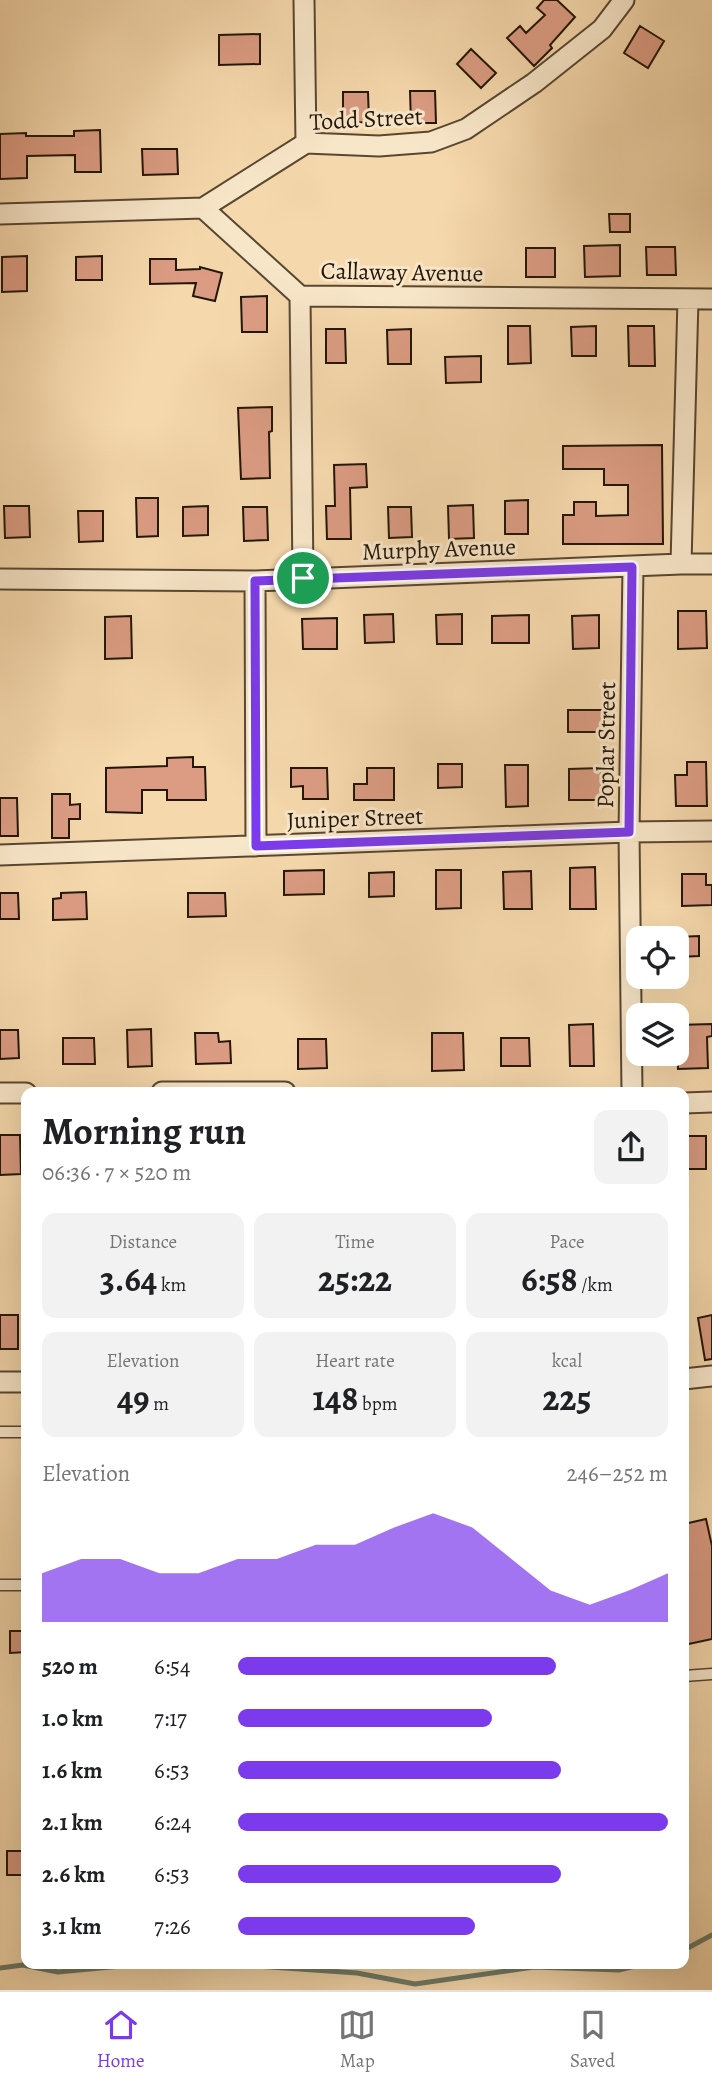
<!DOCTYPE html>
<html lang="en">
<head>
<meta charset="utf-8">
<style>
  body { margin:0; font-family:Alegreya,serif; background:#f2f2f2; color:#202124; height:100vh; display:flex; flex-direction:column; font-size:26px; white-space:nowrap }
  * { box-sizing:border-box; margin:0 }
  p { font-size:23px; color:#757577 }
  .icon { flex:none; width:38px; height:38px; fill:none; stroke:currentColor; stroke-width:2; stroke-linecap:round; stroke-linejoin:round }
  .map { position:relative; flex:1; overflow:hidden }
  .details { position:absolute; left:21px; top:1087px; width:668px; height:882px; display:flex; flex-direction:column; background:#fff; border-radius:14px; box-shadow:0 7px 28px #0002 }
  .details>* { flex:none }
  .tools { position:absolute; left:626px; top:926px; display:grid; gap:14px }
  .tools a { display:grid; place-items:center; width:63px; height:63px; border-radius:14px; background:#fff; box-shadow:0 7px 28px #0002; font-size:35px }
  .pin { position:absolute; display:grid; place-items:center; width:60px; height:60px; color:#fff; margin:-30px; border:4px solid #fff; border-radius:50%; box-shadow:0 2px 7px #0007 }
  .round { display:grid; place-items:center; flex:none; width:74px; height:74px; border-radius:14px; background:#f2f2f2 }
  .head { display:flex; align-items:center; justify-content:space-between; height:119px; padding:0 21px }
  h1 { font-size:38px; font-weight:700; line-height:52px }
  .metrics { display:grid; grid-template-columns:repeat(3,1fr); gap:10px; height:119px; padding:7px 21px }
  .metrics div { display:grid; align-content:center; border-radius:14px; background:#f2f2f2; text-align:center }
  .metrics b { font-size:35px; font-weight:700 }
  .metrics small { font-size:19px; font-weight:400 }
  .metrics p { font-size:19px }
  .chart { height:196px; padding:14px 21px }
  .chart p { display:flex; justify-content:space-between }
  .chart svg { width:100%; height:126px; margin-top:7px; fill:#7c3aed; opacity:.7 }
  ul { padding:0 21px; list-style:none; font-size:23px }
  li { display:grid; grid-template-columns:112px 84px 1fr; align-items:center; height:52px }
  li i { height:18px; border-radius:9px; background:#7c3aed }
  .menu { display:flex; justify-content:space-around; align-items:center; height:98px; border-top:2px solid #e0e0e0; background:#fff; font-size:19px; color:#757577 }
  .menu a { display:grid; justify-items:center; gap:4px }
  .menu .selected { color:#7c3aed }
  .map>svg:first-child { display:block }
  .lines { fill:none; stroke-linecap:round; stroke-linejoin:round }
  .stream { stroke:#6d7966; stroke-width:5 }
  .building { fill:#db9c83; stroke:#241708; stroke-width:2 }
  .lane-casing { stroke:#584731; stroke-width:13 }
  .street-casing { stroke:#584731; stroke-width:23 }
  .lane { stroke:#f8e6c9; stroke-width:10 }
  .street { stroke:#f8e6c9; stroke-width:19 }
  .route-casing { stroke:#fff; stroke-width:14 }
  .route { stroke:#7c3aed; stroke-width:9 }
  .labels { text-anchor:middle; stroke-width:6; stroke-linejoin:round; paint-order:stroke }
  .street-label { font-size:24px; fill:#241708; stroke:#f8e6c9 }
</style>
</head>
<body>
<div class="map">
<svg width="712" height="1990" viewBox="0 0 712 1990">
  <rect width="100%" height="100%" fill="#f5d8ac"/>
  <filter id="stains"><feTurbulence type="fractalNoise" baseFrequency=".00286" numOctaves="4"/><feColorMatrix values="0 0 0 0 .2 0 0 0 0 .09 0 0 0 0 .02 0 0 0 .5 -.17"/></filter>
  <radialGradient id="worn" r=".72"><stop offset=".6" stop-color="#630" stop-opacity="0"/><stop offset="1" stop-color="#630" stop-opacity=".3"/></radialGradient>
  <g class="lines">
    <path class="stream" d="M684,1950L712,1935
      M244,1964L256,1966L357,1973L415,1984L534,1967L619,1970L643,1964
      M0,1968L23,1965L58,1972L142,1964"/>
  </g>
  <path class="building" d="M544,0H557L575,17L550,45L552,48L534,66L507,38L520,26L526,33L545,15L537,8Z
    M640,26L664,41L648,68L624,53Z
    M260,34V64L219,65V35Z
    M471,49L496,73L481,88L457,64Z
    M410,91H435L436,123H411Z
    M343,92H368L369,122L343,123Z
    M100,130L101,172H75V155L27,156V178L0,179V134L26,133V136H74V131Z
    M142,149H177L178,174L143,175Z
    M609,214H630V232H610Z
    M620,245V276L585,277L584,246Z
    M646,247H675L676,275H647Z
    M526,248H555V277H526Z
    M27,256V291L2,292V257Z
    M102,256V280H76V257Z
    M150,259H176V270L200,269V267L222,273L215,301L193,296L196,283L150,284Z
    M267,296V332H242L241,297Z
    M508,326H530L531,363L508,364Z
    M596,326V356H572L571,327Z
    M628,326H654L655,366H629Z
    M326,329H345L346,363H326Z
    M411,329V364H388L387,330Z
    M481,356V382L446,383L445,357Z
    M272,407V431L269,432L270,478L241,479L238,408Z
    M662,445L663,544H563V515H574V502H596V516L628,515V485H604V469H563V446Z
    M366,464L367,487L350,488L351,539H327L326,506H335L334,465Z
    M136,498H158V536L137,537Z
    M528,500V534H505V501Z
    M473,505L474,538L449,539L448,506Z
    M4,506H29L30,537L5,538Z
    M208,506V535L183,536V507Z
    M243,507H267L268,540L244,541Z
    M388,507H411L412,537L389,538Z
    M78,511H103V541L79,542Z
    M678,611H706L707,648L678,649Z
    M393,614L394,642L365,643L364,615Z
    M462,614V644H437L436,615Z
    M529,615V643H492V616Z
    M599,615V648L573,649L572,616Z
    M131,616L132,658L105,659V617Z
    M337,618V649H303L302,619Z
    M568,710H602L603,732H568Z
    M193,757V767H205L206,800H167V790H142V813L106,812V768L167,766V758Z
    M687,762H706L707,806H676L675,775H687Z
    M438,764H462V787L438,788Z
    M505,765H528V806L506,807Z
    M291,768H327L328,799H303V786L291,787Z
    M367,768H394V800H354V784H367Z
    M601,768V800H569V769Z
    M52,794H70V805L80,804V819H69V838H52Z
    M0,798H17L18,836H0Z
    M595,867L596,909H570V868Z
    M324,870V894L284,895V871Z
    M436,870H461V908L436,909Z
    M531,871L532,909H504L503,872Z
    M394,872V896L369,897V873Z
    M682,874H706V885H712V905L682,906Z
    M86,892L87,919L53,920V899L61,898V893Z
    M0,893H18L19,919H0Z
    M188,893H225L226,916L188,917Z
    M699,936V956L678,957V937Z
    M593,1024L594,1066H570L569,1025Z
    M712,1024V1036L707,1037L708,1068L678,1069L677,1025Z
    M151,1029L152,1066L128,1067L127,1030Z
    M0,1030H18L19,1058L0,1059Z
    M195,1033H218L219,1042L230,1041L231,1063L196,1064Z
    M432,1033H463L464,1070L432,1071Z
    M63,1038H94L95,1064H63Z
    M501,1038H529L530,1066H501Z
    M298,1039H326L327,1068L298,1069Z
    M0,1135H20L21,1174L0,1175Z
    M684,1136H706V1169H684Z
    M0,1315H18V1349H0Z
    M712,1315V1359L705,1360L698,1318Z
    M706,1519L712,1546V1639L684,1645V1524Z
    M10,1631H26V1652L10,1653Z
    M7,1851H26V1875H7Z"/>
  <g class="lines">
    <defs>
      <path id="lane" d="M0,1432H26
        M0,1585H26
        M684,1676L712,1674"/>
      <path id="street" d="M304,0L306,143
        M203,208L306,143L379,146L431,142L466,129L534,83L602,29L624,0
        M0,214L203,208L300,296L712,299
        M300,296L303,578
        M681,564L688,299
        M0,579L255,581L681,564H712
        M255,581L256,846
        M0,855L629,832L712,831
        M162,1092H285
        M632,1092L629,832L633,567
        M0,1093H26
        M684,1103L712,1102
        M684,1379L712,1376
        M0,1382H26"/>
    </defs>
    <use href="#lane" class="lane-casing"/>
    <use href="#street" class="street-casing"/>
    <use href="#lane" class="lane"/>
    <use href="#street" class="street"/>
  </g>
  <g class="lines">
    <defs>
      <path id="route" d="M632,567L629,832L256,846L255,581Z"/>
    </defs>
    <use href="#route" class="route-casing"/>
    <use href="#route" class="route"/>
  </g>
  <g class="labels">
    <g class="street-label">
      <text transform="translate(366 119) rotate(-3)" y="8">Todd Street</text>
      <text transform="translate(402 272) rotate(1)" y="8">Callaway Avenue</text>
      <text transform="translate(439 549) rotate(-2)" y="8">Murphy Avenue</text>
      <text transform="translate(606 745) rotate(-89)" y="8">Poplar Street</text>
      <text transform="translate(355 818) rotate(-2)" y="8">Juniper Street</text>
    </g>
  </g>
  <rect width="100%" height="100%" filter="url(#stains)"/>
  <rect width="100%" height="100%" fill="url(#worn)"/>
</svg>
<div class="tools">
<a><svg class="icon" aria-label="locate" viewBox="0 0 24 24"><circle cx="12" cy="12" r="6"/><path d="M12 2v4M12 18v4M2 12h4M18 12h4"/></svg></a>
<a><svg class="icon" aria-label="layers" viewBox="0 0 24 24"><path d="M12 4l9 5-9 5-9-5zM3 14l9 5 9-5"/></svg></a>
</div>
<div class="pin" style="left:303px;top:578px;background:#1e9e55"><svg class="icon" aria-label="arrive" viewBox="0 0 24 24"><path d="M6 21V4h12l-3 4 3 4H6"/></svg></div>
<section class="details">
<div class="head"><div><h1>Morning run</h1><p>06:36 · 7 × 520 m</p></div><a class="round"><svg class="icon" aria-label="share" viewBox="0 0 24 24"><path d="M12 15V3M7 8l5-5 5 5M5 13v7h14v-7"/></svg></a></div>
<div class="metrics">
<div><p>Distance</p><b>3.64<small> km</small></b></div>
<div><p>Time</p><b>25:22</b></div>
<div><p>Pace</p><b>6:58<small> /km</small></b></div>
</div>
<div class="metrics">
<div><p>Elevation</p><b>49<small> m</small></b></div>
<div><p>Heart rate</p><b>148<small> bpm</small></b></div>
<div><p>kcal</p><b>225</b></div>
</div>
<div class="chart"><p><span>Elevation</span>246–252 m</p>
<svg viewBox="0 0 160 44" preserveAspectRatio="none"><path d="M0 44V27L10 22L20 22L30 27L40 27L50 22L60 22L70 17L80 17L90 11L100 6L110 11L120 22L130 33L140 38L150 33L160 27V44z"/></svg>
</div>
<ul>
<li><b>520 m</b>6:54<i style="width:74%"></i></li>
<li><b>1.0 km</b>7:17<i style="width:59%"></i></li>
<li><b>1.6 km</b>6:53<i style="width:75%"></i></li>
<li><b>2.1 km</b>6:24<i style="width:100%"></i></li>
<li><b>2.6 km</b>6:53<i style="width:75%"></i></li>
<li><b>3.1 km</b>7:26<i style="width:55%"></i></li>
</ul>
</section>
</div>
<nav class="menu">
<a class="selected"><svg class="icon" aria-label="home" viewBox="0 0 24 24"><path d="M3 11l9-7 9 7M6 9v11h12V9"/></svg>Home</a>
<a><svg class="icon" aria-label="map" viewBox="0 0 24 24"><path d="M3 6l6-2 6 2 6-2v14l-6 2-6-2-6 2zM9 4v14M15 6v14"/></svg>Map</a>
<a><svg class="icon" aria-label="saved" viewBox="0 0 24 24"><path d="M7 4h10v16l-5-4-5 4z"/></svg>Saved</a>
</nav>
</body>
</html>
